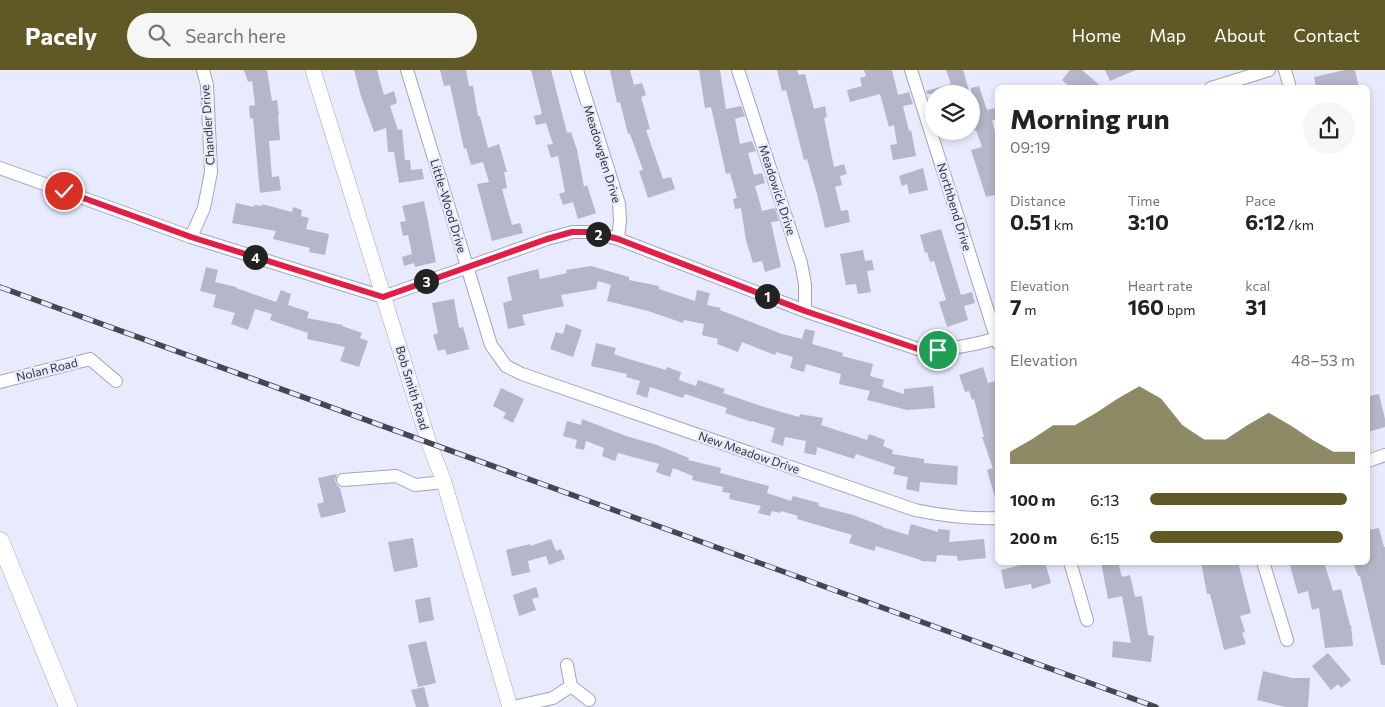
<!DOCTYPE html>
<html lang="en">
<head>
<meta charset="utf-8">
<style>
  body { margin:0; font-family:Commissioner,sans-serif; background:#f6f6f6; color:#222; height:100vh; display:flex; flex-direction:column; font-size:19px; white-space:nowrap }
  * { box-sizing:border-box; margin:0 }
  p { font-size:16px; color:#767676 }
  .icon { flex:none; width:28px; height:28px; fill:none; stroke:currentColor; stroke-width:2; stroke-linecap:round; stroke-linejoin:round }
  .map { position:relative; flex:1; overflow:hidden }
  .sheet { position:absolute; left:995px; top:15px; width:375px; height:480px; display:flex; flex-direction:column; background:#fff; border-radius:8px; box-shadow:0 2px 8px #0003 }
  .sheet>* { flex:none }
  .controls { position:absolute; left:925px; top:15px; display:grid; gap:10px }
  .controls a { display:grid; place-items:center; width:55px; height:55px; border-radius:50%; background:#fff; box-shadow:0 2px 8px #0003; font-size:25px }
  .pin { position:absolute; display:grid; place-items:center; width:42px; height:42px; color:#fff; margin:-21px; border:2px solid #fff; border-radius:50%; box-shadow:0 1px 5px #0007 }
  .km { position:absolute; width:25px; height:25px; margin:-12px; border-radius:50%; background:#222; color:#fff; font-size:14px; line-height:25px; text-align:center }
  .round { display:grid; place-items:center; flex:none; width:52px; height:52px; border-radius:26px; background:#f6f6f6 }
  .head { display:flex; align-items:center; justify-content:space-between; height:85px; padding:0 15px }
  h1 { font-size:28px; font-weight:700; line-height:38px }
  .metrics { display:grid; grid-template-columns:repeat(3,1fr); gap:8px; height:85px; padding:5px 15px }
  .metrics div { display:grid; align-content:center }
  .metrics b { font-size:21px; font-weight:700 }
  .metrics small { font-size:14px; font-weight:400 }
  .metrics p { font-size:14px }
  .chart { height:140px; padding:10px 15px }
  .chart p { display:flex; justify-content:space-between }
  .chart svg { width:100%; height:90px; margin-top:5px; fill:#605926; opacity:.7 }
  ul { padding:0 15px; list-style:none; font-size:16px }
  li { display:grid; grid-template-columns:80px 60px 1fr; align-items:center; height:38px }
  li i { height:12px; border-radius:6px; background:#605926 }
  header { display:flex; align-items:center; gap:30px; box-sizing:border-box; height:70px; padding:0 25px; background:#605926; color:#fff }
  header strong { font-size:24px }
  nav { display:flex; gap:28px; margin-inline-start:auto; font-size:18px }
  .search { width:350px; height:45px; background:#f6f6f6; display:flex; align-items:center; gap:12px; box-sizing:border-box; padding:0 18px; border-radius:28px; color:#767676; font-size:19px }
  .map>svg:first-child { display:block }
  .building { fill:#b5b6c9 }
  .lines { fill:none; stroke-linecap:round; stroke-linejoin:round }
  .minor-casing { stroke:#a3a5b7; stroke-width:14 }
  .tertiary-casing { stroke:#a3a5b7; stroke-width:16 }
  .secondary-casing { stroke:#a3a5b7; stroke-width:19 }
  .minor { stroke:#fff; stroke-width:12 }
  .tertiary { stroke:#fff; stroke-width:15 }
  .secondary { stroke:#fff; stroke-width:18 }
  .rail-casing { stroke:#45464f; stroke-width:5.5 }
  .rail { stroke:#e8eafe; stroke-width:4; stroke-dasharray:11; stroke-linecap:butt }
  .route-casing { stroke:#fff; stroke-width:10 }
  .route { stroke:#e11d48; stroke-width:6 }
  .labels { text-anchor:middle; stroke-width:4.5; stroke-linejoin:round; paint-order:stroke }
  .street-label { font-size:12px; fill:#32333b; stroke:#e8eafe }
</style>
</head>
<body>
<header>
<strong>Pacely</strong>
<div class="search"><svg class="icon" aria-label="search" viewBox="0 0 24 24"><circle cx="10" cy="10" r="6"/><path d="M15 15l6 6"/></svg>Search here</div>
<nav><a>Home</a><a>Map</a><a>About</a><a>Contact</a></nav>
</header>
<div class="map">
<svg width="1385" height="637" viewBox="0 0 1385 637">
  <rect width="100%" height="100%" fill="#e8eafe"/>
  <path class="building" d="M244,0H267L272,31L277,30L279,45H278L280,70L269,71L272,107L279,106L281,120L260,123L253,48L250,49L249,36L255,35L252,11L248,12Z
    M354,0H377L384,25L394,21L397,33L390,36L398,60L402,59L405,90H410L411,100L422,99L424,109L399,113L394,82H388L386,58L374,62L361,26Z
    M440,0H466L469,16H473L478,46H480L488,78L499,74L507,102H504L507,118L502,119L512,155L520,153L523,163L492,171L477,114L489,112L483,92L471,95L466,78L464,79L450,15L444,16Z
    M531,0H551L567,63L571,62L577,80L584,117L587,115L596,143L578,149L573,132L563,135L559,124L565,122L558,86L551,88L547,75L553,74L546,53L536,55L534,46L542,44Z
    M610,0H630L634,15L642,13L646,25L641,27L650,59L646,60L663,109L671,107L675,119L648,128L639,101L643,100L630,64H628L620,32L617,33Z
    M699,0H720L726,39L741,36L745,46L735,49L740,74L752,71L756,81L748,83L754,105L762,103L765,113L755,116L762,141L775,138L779,151L771,152L781,197L765,202L762,191L753,193L746,170L741,138L735,139L733,129L737,128L730,103L726,104L711,37L705,38Z
    M777,0H797L799,5L805,4L814,39L825,36L827,47L824,48L834,97L844,94L847,104L840,106L842,115L835,117L841,141L848,140L850,152L825,158L817,124L807,89L804,90L786,20L782,21Z
    M864,0H892L898,25L909,22L913,34L903,36L909,61L911,60L916,86L893,90L890,75L897,74L894,55L889,57L880,24L850,32L847,20L862,16L860,8L866,6Z
    M946,0H963L970,24H927L926,21L951,14Z
    M1070,0H1082L1103,18H1071L1062,10Z
    M1105,0H1136L1110,11Z
    M1345,0H1355L1359,18H1316L1314,7Z
    M979,16L987,40L995,38L998,45V49L992,50L998,75V124L986,127L971,80L982,77L976,60L971,61V18Z
    M923,98L928,120L909,124L907,114L902,116L899,106Z
    M424,131L436,192L415,197L414,193L404,196L402,187L412,184L408,165L403,166L400,152L406,151L402,136Z
    M236,133L254,137V135L263,136L262,134L292,142L293,137L302,140L301,146L309,148L306,159L329,164L325,185L309,182L310,178L273,169L276,161L232,153Z
    M941,159L961,225L972,222L975,233L964,236L968,250L947,257L939,232L946,230L934,191L930,192L927,182L925,183L920,165Z
    M863,180L865,191L872,190L874,200L867,201L871,222L858,224L856,214L846,215L840,184Z
    M591,196L629,207V210L659,216V219L695,231L697,220L710,223L707,235L721,238L720,240L782,264L802,269L805,259L815,261L812,274L843,283L842,286L873,294L870,306L884,310L882,317L904,324V319L933,316L935,338L907,340L867,330L870,321L839,314L841,304L806,294L804,302L790,298L793,287L776,282L775,285L742,272L738,282L717,274L718,269L702,265L704,254L684,250L683,253L648,241L607,231L611,215L598,211L596,219L561,225L564,236L522,245L525,255L508,259L503,233L512,230L507,207L538,199L540,209L567,203L566,200Z
    M206,197L218,200L215,212L236,217V218L276,232L281,220L291,224L288,235L309,242L307,248L343,255L342,256L362,263L360,268L368,271L359,297L340,291L345,277L307,269L308,263L270,250L272,244L255,239L248,260L231,254L235,243L213,237L216,225L200,221Z
    M454,229L459,258L463,257L469,279L447,285L445,279L438,281L433,265L438,263L432,233Z
    M566,254L582,260L573,287L550,279L556,262L563,264Z
    M596,273L616,278L614,284L622,287L666,300L667,297L681,302L679,310L696,316L698,310L725,319L723,323L764,337L799,347L800,344L823,348L821,355L867,370L869,364L885,370L883,376L893,380L892,384L924,389V393L958,396L957,415L920,412L919,422L906,419L908,407L893,404L895,397L856,384L854,389L817,377L816,385L804,383L806,371L785,367L783,376L771,372L775,358L752,351V352L725,343L727,338L685,324L683,328L650,317L647,328L636,324L640,311L626,307L627,304L591,296Z
    M983,297L988,313L998,310V427H995L987,400L993,398L982,367H984L974,329L972,330L969,321L965,322L959,305Z
    M501,318L524,329L513,353L503,348L506,343L493,336Z
    M1379,324L1385,349V357L1368,362V326Z
    M582,349L626,366L657,375L689,388L688,390L721,398L720,403L769,416L767,423L791,431L793,426L819,433L818,436L853,445L882,456V457L908,465L911,454L938,462V459L950,460L949,472L984,469L986,488L958,491L957,486L937,485L936,492L921,491V490L876,476L874,481L849,473L852,465L797,449L798,446L781,441L780,443L772,441L770,446L758,443L761,436L729,429L730,423L722,422L723,417L692,410L693,406L673,398L670,407L656,402L659,394L618,383L615,391L602,386L604,378L586,371L584,380L575,378L577,370L563,366L567,351L581,355Z
    M337,404L335,411L337,415L340,418L346,442L321,448L317,434L324,432L318,408Z
    M1379,458L1384,477H1385V595H1381L1360,506H1358L1353,492H1368V460Z
    M413,468L418,497L394,502L388,472Z
    M551,469L556,481L561,479L565,489L549,495L546,486L528,491L530,502L512,506L506,480L530,474V476Z
    M1024,492H1045L1051,513L1032,519L1031,514L1005,519L1001,500L1024,494Z
    M1101,492H1118L1122,507L1130,505L1135,527L1142,526L1148,565L1154,566L1151,592L1112,587L1113,571L1131,573L1122,526L1108,529Z
    M1201,492H1238L1251,543L1240,546L1245,562L1242,563L1246,574L1224,580L1210,524H1207Z
    M1289,492H1324L1333,521L1341,519L1350,555H1351L1353,576L1325,578L1319,538L1312,540L1308,521L1298,524Z
    M536,517L539,527L532,529L536,540L519,546L513,525Z
    M430,527L434,550L419,553L415,530Z
    M426,571L436,613L418,617L408,575Z
    M1328,583L1351,610L1341,618L1338,614L1331,620L1312,596Z
    M1263,601L1292,608H1310L1308,637H1286L1257,630Z
    M424,617L429,637H416L411,620Z"/>
  <g class="lines">
    <defs>
      <path id="minor" d="M407,0L491,275L506,296L522,304L915,440C943,446 969,449 998,448
        M577,0L619,134L620,150L618,169
        M738,0L801,193L805,214V241
        M911,0L998,273
        M1285,0L1290,18
        M1211,18L1269,0
        M0,98L191,167L383,227L547,169L573,162H591L618,169L805,241L918,279C946,281 971,276 998,268
        M191,167L204,138L211,102L207,15L203,0
        M0,312L90,289L116,311
        M1368,391L1385,385
        M343,410L396,406L415,415L444,412
        M1070,492L1087,550
        M1263,492L1287,570
        M567,595L571,616L589,630
        M513,637L553,628L571,616"/>
      <path id="tertiary" d="M313,0L429,373L444,412L510,637"/>
      <path id="secondary" d="M0,471L68,637"/>
    </defs>
    <use href="#minor" class="minor-casing"/>
    <use href="#tertiary" class="tertiary-casing"/>
    <use href="#secondary" class="secondary-casing"/>
    <use href="#minor" class="minor"/>
    <use href="#tertiary" class="tertiary"/>
    <use href="#secondary" class="secondary"/>
    <defs>
      <path id="rail" d="M0,217L1156,637"/>
    </defs>
    <use href="#rail" class="rail-casing"/>
    <use href="#rail" class="rail"/>
  </g>
  <g class="lines">
    <defs>
      <path id="route" d="M64,121L191,167L383,227L547,169L572,162H591L618,169L805,241L918,279L938,280"/>
    </defs>
    <use href="#route" class="route-casing"/>
    <use href="#route" class="route"/>
  </g>
  <g class="labels">
    <g class="street-label">
      <text transform="translate(208 55) rotate(-94)" y="4">Chandler Drive</text>
      <text transform="translate(602 84) rotate(73)" y="4">Meadowglen Drive</text>
      <text transform="translate(777 120) rotate(72)" y="4">Meadowick Drive</text>
      <text transform="translate(448 136) rotate(73)" y="4">Little-Wood Drive</text>
      <text transform="translate(954 137) rotate(73)" y="4">Northbend Drive</text>
      <text transform="translate(47 300) rotate(-14)" y="4">Nolan Road</text>
      <text transform="translate(412 318) rotate(73)" y="4">Bob Smith Road</text>
      <text transform="translate(749 383) rotate(19)" y="4">New Meadow Drive</text>
    </g>
  </g>
</svg>
<div class="controls">
<a><svg class="icon" aria-label="layers" viewBox="0 0 24 24"><path d="M12 4l9 5-9 5-9-5zM3 14l9 5 9-5"/></svg></a>
</div>
<div class="pin" style="left:938px;top:280px;background:#1e9e55"><svg class="icon" aria-label="arrive" viewBox="0 0 24 24"><path d="M6 21V4h12l-3 4 3 4H6"/></svg></div>
<div class="pin" style="left:64px;top:121px;background:#d93025"><svg class="icon" aria-label="check" viewBox="0 0 24 24"><path d="M5 12l5 5 9-10"/></svg></div>
<b class="km" style="left:767px;top:226px">1</b>
<b class="km" style="left:598px;top:164px">2</b>
<b class="km" style="left:426px;top:211px">3</b>
<b class="km" style="left:255px;top:187px">4</b>
<section class="sheet">
<div class="head"><div><h1>Morning run</h1><p>09:19</p></div><a class="round"><svg class="icon" aria-label="share" viewBox="0 0 24 24"><path d="M12 15V3M7 8l5-5 5 5M5 13v7h14v-7"/></svg></a></div>
<div class="metrics">
<div><p>Distance</p><b>0.51<small> km</small></b></div>
<div><p>Time</p><b>3:10</b></div>
<div><p>Pace</p><b>6:12<small> /km</small></b></div>
</div>
<div class="metrics">
<div><p>Elevation</p><b>7<small> m</small></b></div>
<div><p>Heart rate</p><b>160<small> bpm</small></b></div>
<div><p>kcal</p><b>31</b></div>
</div>
<div class="chart"><p><span>Elevation</span>48–53 m</p>
<svg viewBox="0 0 160 44" preserveAspectRatio="none"><path d="M0 44V38L10 32L20 25L30 25L40 19L50 12L60 6L70 12L80 25L90 32L100 32L110 25L120 19L130 25L140 32L150 38L160 38V44z"/></svg>
</div>
<ul>
<li><b>100 m</b>6:13<i style="width:96%"></i></li>
<li><b>200 m</b>6:15<i style="width:94%"></i></li>
</ul>
</section>
</div>
</body>
</html>
